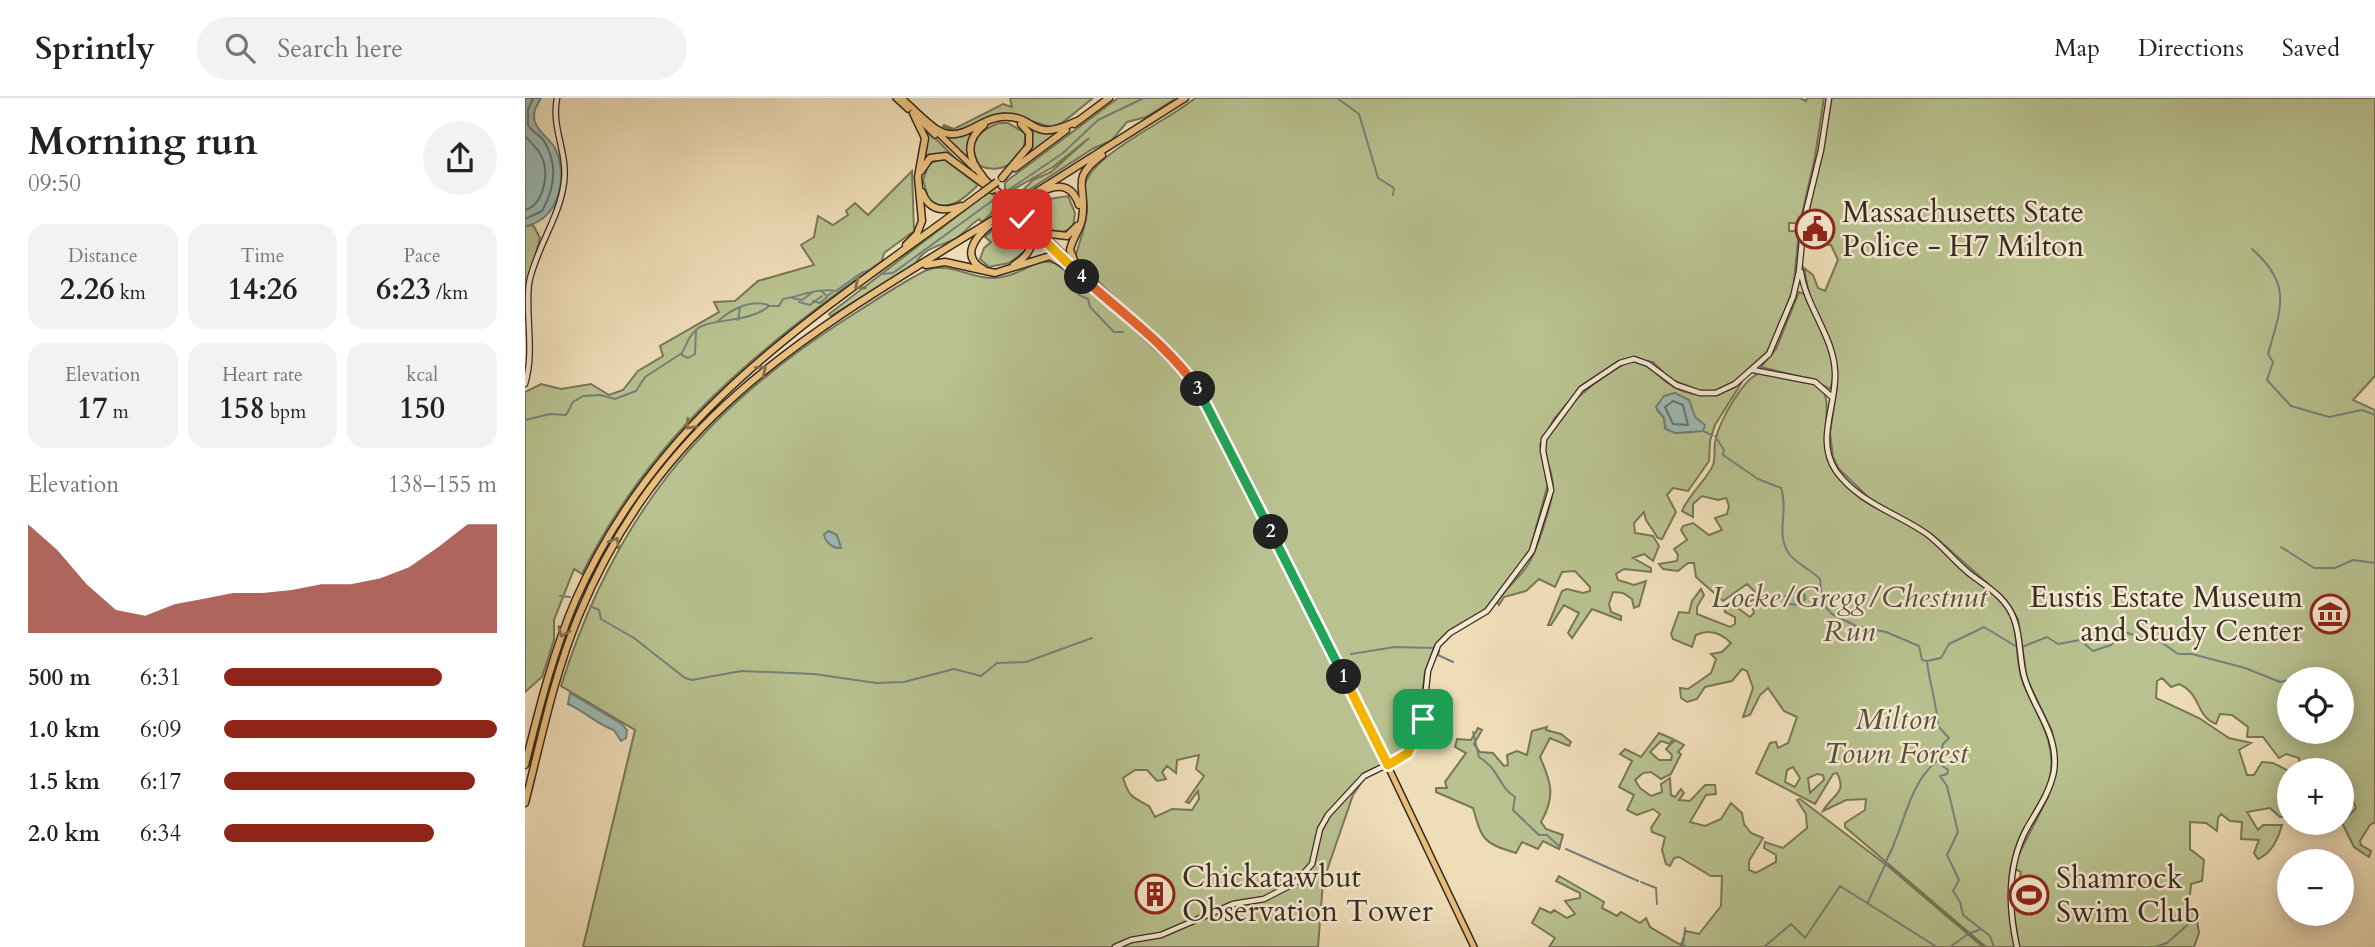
<!DOCTYPE html>
<html lang="en">
<head>
<meta charset="utf-8">
<style>
  body { margin:0; font-family:Cardo,serif; background:#f2f2f2; color:#222; height:100vh; display:flex; flex-direction:column; font-size:26px; white-space:nowrap }
  * { box-sizing:border-box; margin:0 }
  p { font-size:23px; color:#767676 }
  .icon { flex:none; width:38px; height:38px; fill:none; stroke:currentColor; stroke-width:2; stroke-linecap:round; stroke-linejoin:round }
  .map { position:relative; flex:1; overflow:hidden }
  .details { display:flex; flex-direction:column; background:#fff; width:525px }
  .details>* { flex:none }
  .tools { position:absolute; left:1752px; top:569px; display:grid; gap:14px }
  .tools a { display:grid; place-items:center; width:77px; height:77px; border-radius:50%; background:#fff; box-shadow:0 4px 18px #0003; font-size:35px }
  .pin { position:absolute; display:grid; place-items:center; width:60px; height:60px; color:#fff; margin:-30px; border-radius:14px; box-shadow:0 4px 10px #0006 }
  .km { position:absolute; width:35px; height:35px; margin:-18px; border-radius:50%; background:#222; color:#fff; font-size:19px; line-height:35px; text-align:center }
  .round { display:grid; place-items:center; flex:none; width:74px; height:74px; border-radius:37px; background:#f2f2f2 }
  .headline { display:flex; align-items:center; justify-content:space-between; height:119px; padding:0 28px }
  h1 { font-size:38px; font-weight:600; line-height:52px }
  .stats { display:grid; grid-template-columns:repeat(3,1fr); gap:10px; height:119px; padding:7px 28px }
  .stats div { display:grid; align-content:center; border-radius:18px; background:#f2f2f2; text-align:center }
  .stats b { font-size:30px; font-weight:600 }
  .stats small { font-size:19px; font-weight:400 }
  .stats p { font-size:19px }
  .chart { height:196px; padding:14px 28px }
  .chart p { display:flex; justify-content:space-between }
  .chart svg { width:100%; height:126px; margin-top:7px; fill:#8f2418; opacity:.7 }
  ul { padding:0 28px; list-style:none; font-size:23px }
  li { display:grid; grid-template-columns:112px 84px 1fr; align-items:center; height:52px }
  li i { height:18px; border-radius:9px; background:#8f2418 }
  header { display:flex; align-items:center; gap:42px; box-sizing:border-box; height:98px; padding:0 35px; background:#fff; border-bottom:2px solid #e0e0e0 }
  header strong { font-size:33px }
  nav { display:flex; gap:38px; margin-inline-start:auto; font-size:24px }
  .search { width:490px; height:63px; background:#f2f2f2; display:flex; align-items:center; gap:18px; box-sizing:border-box; padding:0 24px; border-radius:38px; color:#767676; font-size:26px }
  main { display:flex; flex:1; min-height:0 }
  .map>svg:first-child { display:block }
  .green { fill:#b8c18f; stroke:#787659; stroke-width:2; fill-rule:evenodd }
  .water { fill:#9bbbb5; stroke:#73817b; stroke-width:2 }
  .lines { fill:none; stroke-linecap:round; stroke-linejoin:round }
  .shore { stroke:#69736c; stroke-width:2 }
  .stream { stroke:#73817b; stroke-width:2 }
  .secondary-casing { stroke:#372b23; stroke-width:7 }
  .primary-casing { stroke:#372b23; stroke-width:8 }
  .motorway-casing { stroke:#372b23; stroke-width:9 }
  .secondary { stroke:#f5e9d1; stroke-width:4.5 }
  .primary { stroke:#e8be7c; stroke-width:5 }
  .motorway { stroke:#e8be7c; stroke-width:6 }
  .motorway-bridge-casing { stroke:#372b23; stroke-width:9; stroke-linecap:butt }
  .motorway-bridge { stroke:#e8be7c; stroke-width:6 }
  .oneway { stroke:#876d4b }
  .split-1-casing { stroke:#fff; stroke-width:14 }
  .split-2-casing { stroke:#fff; stroke-width:14 }
  .split-3-casing { stroke:#fff; stroke-width:14 }
  .split-4-casing { stroke:#fff; stroke-width:14 }
  .split-5-casing { stroke:#fff; stroke-width:14 }
  .split-1 { stroke:#f5b400; stroke-width:9 }
  .split-2 { stroke:#22a559; stroke-width:9 }
  .split-3 { stroke:#22a559; stroke-width:9 }
  .split-4 { stroke:#f0652b; stroke-width:9 }
  .split-5 { stroke:#f5b400; stroke-width:9 }
  .labels { text-anchor:middle; stroke-width:5; stroke-linejoin:round; paint-order:stroke }
  .poi-label { font-size:30px; fill:#372b23; stroke:#f5e9d1; text-anchor:start }
  .park-label { font-size:30px; font-style:italic; fill:#57503e; stroke:#f5e9d1 }
</style>
</head>
<body>
<header>
<strong>Sprintly</strong>
<div class="search"><svg class="icon" aria-label="search" viewBox="0 0 24 24"><circle cx="10" cy="10" r="6"/><path d="M15 15l6 6"/></svg>Search here</div>
<nav><a>Map</a><a>Directions</a><a>Saved</a></nav>
</header>
<main>
<section class="details">
<div class="headline"><div><h1>Morning run</h1><p>09:50</p></div><a class="round"><svg class="icon" aria-label="share" viewBox="0 0 24 24"><path d="M12 15V3M7 8l5-5 5 5M5 13v7h14v-7"/></svg></a></div>
<div class="stats">
<div><p>Distance</p><b>2.26<small> km</small></b></div>
<div><p>Time</p><b>14:26</b></div>
<div><p>Pace</p><b>6:23<small> /km</small></b></div>
</div>
<div class="stats">
<div><p>Elevation</p><b>17<small> m</small></b></div>
<div><p>Heart rate</p><b>158<small> bpm</small></b></div>
<div><p>kcal</p><b>150</b></div>
</div>
<div class="chart"><p><span>Elevation</span>138–155 m</p>
<svg viewBox="0 0 160 44" preserveAspectRatio="none"><path d="M0 44V6L10 15L20 27L30 36L40 38L50 34L60 32L70 30L80 30L90 29L100 27L110 27L120 25L130 21L140 14L150 6L160 6V44z"/></svg>
</div>
<ul>
<li><b>500 m</b>6:31<i style="width:80%"></i></li>
<li><b>1.0 km</b>6:09<i style="width:100%"></i></li>
<li><b>1.5 km</b>6:17<i style="width:92%"></i></li>
<li><b>2.0 km</b>6:34<i style="width:77%"></i></li>
</ul>
</section>
<div class="map">
<svg width="1850" height="849" viewBox="0 0 1850 849">
  <rect width="100%" height="100%" fill="#efddb8"/>
  <filter id="stains"><feTurbulence type="fractalNoise" baseFrequency=".00286" numOctaves="4"/><feColorMatrix values="0 0 0 0 .2 0 0 0 0 .09 0 0 0 0 .02 0 0 0 .5 -.17"/></filter>
  <radialGradient id="worn" r=".72"><stop offset=".6" stop-color="#630" stop-opacity="0"/><stop offset="1" stop-color="#630" stop-opacity=".3"/></radialGradient>
  <path class="green" d="M485,0H568L537,25L526,29L479,15L431,33L418,29L419,27L429,31L478,6L487,9Z
    M593,0H652L621,19L602,24L586,43L569,50L487,103L508,82L526,74L564,40L528,69L480,96V85L483,82Z
    M670,0H1275L1281,3L1282,0H1299L1290,59L1275,125H1264V133H1274L1268,192L1245,251L1208,285L1190,293H1176L1145,281L1128,264L1099,261L1056,289L1029,321L1015,347L1023,386L1004,455L959,513L925,532L910,547L900,574L893,630L881,652L867,662L862,660L673,283L550,160C554,145 561,128 562,113C563,105 558,93 560,86C570,54 645,22 670,0Z
    M1306,0H1850V278L1828,302L1850,312V724L1845,727L1835,743L1836,747L1846,753L1844,759L1829,749L1817,725L1831,710L1829,705L1817,699L1816,672H1775L1774,660L1761,656L1754,660L1738,639H1722L1723,629L1707,617L1695,616L1691,626C1670,618 1677,596 1654,586L1646,589L1637,580L1632,583L1631,600L1674,620L1704,640L1726,645L1714,652L1722,677H1729L1737,664L1748,665L1764,673V692L1757,696C1761,705 1768,709 1760,719H1755L1745,710L1722,714L1733,732L1738,727H1757C1753,741 1747,755 1733,761L1729,755L1734,742L1716,741L1717,724L1705,723L1696,716L1693,720L1692,733L1681,725L1665,724V751L1679,762L1677,783L1666,786C1666,790 1663,809 1664,812L1671,816L1674,835L1669,849H1494L1489,816L1488,782L1494,785L1496,774L1490,771L1491,762L1523,699L1532,662L1527,633L1502,581L1493,521L1480,501L1408,437L1345,401L1314,371L1308,359L1305,335L1312,288L1311,266L1284,196L1279,170L1288,177L1293,190L1300,193L1313,162L1306,147L1279,144C1283,95 1300,49 1306,0ZM1764,581H1816V634H1764Z
    M474,25H483L500,35C503,60 478,78 455,68C441,46 452,33 474,25Z
    M501,26L517,35L530,36L502,57Z
    M456,27L450,33L445,62L417,36Z
    M400,30L433,63L419,56L397,68Z
    M417,60L453,87C438,102 426,112 405,106L398,82L404,66Z
    M387,73L389,133L359,155L357,163C232,251 127,336 57,476L49,471L29,522V542L17,579L0,594V294L16,286L36,291L66,286L84,297L98,292L113,273L138,258L135,248L194,214L189,204L210,203L233,183L289,167L276,147L289,139L293,118L308,127L323,117L321,113L330,105L343,117Z
    M465,93L473,102L466,116L457,124L454,121C442,129 441,134 430,141C417,148 399,149 391,165L306,218L304,216Z
    M543,98L550,115L548,129C530,142 514,125 498,113L511,103Z
    M482,119C500,123 504,135 503,151L484,165L464,169L455,161L459,150L466,144L460,139Z
    M8,127L15,140L0,197V128Z
    M515,163L531,165L593,217L653,273L668,292L859,670L841,678L828,697L798,784L793,849H58L110,632L36,588C89,420 176,313 324,219C350,203 375,185 402,172C425,164 444,180 467,180C484,180 500,171 515,163ZM674,657L671,671L679,678L661,704L664,705L673,693L674,701L667,712L647,711L630,719L624,708C607,699 604,699 598,680L610,672H622L632,683L641,681L637,674L642,668L651,675L652,662Z
    M1274,194L1279,196C1289,221 1318,264 1305,291L1289,282L1236,269L1251,251Z
    M1107,263C1122,264 1129,274 1140,283C1165,303 1193,300 1217,284L1190,327L1185,343L1184,363L1163,393L1148,390L1142,397L1151,414L1137,441L1133,440L1121,422L1119,414L1109,425L1110,435L1128,438L1134,448L1128,463L1119,456L1108,460L1126,470V474L1099,471L1091,476L1093,482L1109,487L1121,483L1114,508L1109,510L1107,501L1098,495L1088,494L1084,506L1086,514L1096,518V522L1067,511L1047,540L1043,535L1054,515L1039,507L1026,527H1023L1037,493L1042,491L1058,495L1065,493V489L1050,473L1037,474L1030,489L1014,481L1001,493L979,499L974,507L972,504C982,488 1001,475 1008,457C1014,445 1028,402 1028,390C1029,375 1019,362 1020,347C1022,320 1083,270 1107,263ZM1150,295L1164,302L1170,319L1178,326L1169,334L1150,335L1140,330L1139,320L1132,312L1139,298Z
    M1236,275C1253,279 1278,279 1293,288C1315,301 1284,349 1318,383C1343,408 1374,418 1402,438C1416,449 1426,464 1440,475C1455,487 1473,496 1483,513C1495,534 1489,562 1498,585C1512,618 1534,646 1524,684C1520,701 1507,716 1499,731C1479,767 1481,809 1490,849H1461L1320,729V725L1340,712L1341,701L1321,702L1298,713C1306,697 1323,696 1312,675L1308,676L1290,706L1231,675L1245,645L1251,644L1253,650L1263,645L1272,619L1259,613L1243,590L1235,597L1225,617L1218,619L1228,590L1222,573L1217,571L1207,583L1180,589L1172,601L1162,604L1156,600L1155,590L1163,591L1186,575L1191,561L1186,556L1197,554L1206,545C1196,535 1184,531 1171,537L1167,549L1148,541L1146,536L1154,514L1164,515L1167,503L1176,491L1179,497L1172,509V516L1205,529L1210,526V519L1200,514L1199,508H1210L1225,519L1229,515L1226,503L1234,498L1222,486L1198,503L1171,479L1169,465H1163L1153,473L1138,471L1134,466L1152,463L1153,457L1149,451L1162,442L1156,432L1158,428L1168,425L1184,437L1197,432L1190,420L1202,416L1204,408L1201,400L1193,402L1177,398L1168,406V419L1157,413C1164,396 1184,379 1188,367C1191,359 1188,349 1191,340C1195,323 1219,278 1236,275ZM1268,669L1275,680L1270,689L1260,684L1262,672ZM1292,676L1298,677L1299,682L1285,695L1283,680Z
    M1022,629L1021,632L1036,636L1046,644L1044,648L1025,640L1015,659C1026,684 1031,698 1016,724L1021,731L1038,737L1034,751L1018,743L1013,751L997,744L991,755C958,745 957,742 948,710L911,694V690H922L920,684L941,655L930,649L932,641L946,642L953,630L957,632L949,646L955,654L968,655L979,668L983,667L982,657L992,653L1002,657L1007,633Z
    M1134,635L1148,641L1145,646L1136,643L1125,654L1134,662H1146L1147,657L1141,651L1150,642L1159,647L1153,654L1156,656L1146,676L1136,681L1126,674L1118,675L1110,682L1115,690L1126,698L1137,694L1136,686L1145,680L1146,697L1150,699L1156,691L1159,695L1154,702L1165,703L1180,687H1190L1191,696L1181,697L1165,724L1180,728L1196,721L1206,705L1217,715L1219,726L1226,735L1238,740L1224,763V772L1231,775L1251,764V757L1239,750L1240,744L1258,750L1282,730L1281,716L1272,702L1275,701L1364,769L1458,849H1024L1030,840L1007,825L1015,810L1026,815L1029,812L1042,820L1050,816L1040,803L1055,800V795L1031,783L1034,778L1079,804L1077,810L1092,818L1096,814L1115,825L1121,820L1125,829L1156,847L1161,833L1174,836L1196,808L1197,778H1186L1154,759L1149,760L1145,768L1141,766L1137,752L1140,739L1127,734L1126,730L1135,716L1128,711L1112,717L1102,712L1109,697L1094,689L1107,663L1095,656L1100,651L1116,659Z"/>
  <path class="water" d="M0,0H16C12,8 7,13 10,24C13,34 25,41 30,50C44,78 34,123 0,128Z
    M1150,295L1164,302L1170,319L1180,327L1178,333L1150,335L1141,331L1139,320L1131,309L1139,298Z
    M304,433L312,437L316,450C308,451 300,444 299,436Z
    M1274,492L1279,495L1280,501L1274,507L1263,506L1260,498Z
    M45,595L97,626L102,632L101,640L96,643L89,632C72,627 60,613 43,606Z"/>
  <g class="lines">
    <path class="shore" d="M0,38C8,47 16,53 19,65C23,81 17,108 0,112
      M0,121L17,113C30,90 33,66 19,43C15,37 7,34 3,27V12L8,0
      M1148,303L1158,307L1163,327L1148,326L1140,309Z"/>
    <path class="stream" d="M812,0L834,16L853,80L869,90L868,97
      M479,95L538,55L573,22L619,0
      M1727,151C1768,187 1756,210 1743,256L1748,264L1742,282L1766,308L1804,319L1837,312L1850,317
      M532,165L563,191
      M544,175L554,197L563,201L565,209L589,234H598
      M356,176L368,175L471,100
      M296,193L302,198L307,195
      M267,200L277,202L288,194
      M288,203L295,205L302,199
      M274,204L285,207L297,198
      M213,222L215,210
      M192,224C205,212 225,201 243,207
      M157,257L163,260L170,256L171,233
      M0,322L25,316L41,317L48,304L58,298L75,297L90,301L111,293L120,279L157,255C162,247 162,240 171,232C185,219 224,226 244,208H254L258,201C277,198 290,190 311,193L336,175L345,172
      M1178,333L1187,337
      M1190,338L1199,352L1198,357L1233,381L1256,390C1264,413 1250,435 1264,456C1272,466 1285,471 1295,481L1297,505L1307,516L1331,528L1361,534L1394,548L1397,562L1402,563C1404,585 1412,605 1413,628L1424,640L1418,646L1414,665L1423,672L1422,676L1415,678L1422,688L1433,734L1422,757L1434,782L1428,793L1435,804L1438,817L1465,838L1469,849
      M1756,449L1789,470H1810L1828,462L1850,465
      M1276,492L1295,489
      M35,498L45,499
      M65,508L74,512L76,521L109,540L160,580L167,582L216,573L289,576L351,585L379,584L429,571L456,578L472,565L501,564L567,540
      M1497,549L1522,539L1533,546L1555,542L1568,553L1586,547L1600,534L1619,541H1632L1653,556H1667L1720,570L1755,584L1764,582
      M914,553L913,557L928,564
      M826,556L870,549L909,550
      M1402,563L1416,560L1424,546L1459,529L1492,549
      M1770,581H1783
      M948,634L954,659C977,674 971,686 990,699L988,712L1014,737H1022L1035,749
      M1041,751L1113,783
      M1361,763C1380,729 1382,687 1413,662
      M1116,784L1131,790L1132,806
      M1343,804L1360,767
      M1160,830L1158,847L1162,849
      M1445,835L1454,832
      M1239,849L1266,826L1280,840L1315,788L1412,849
      M1425,849L1443,836
      M1616,849H1624
      M1630,849L1642,845L1667,823"/>
    <defs>
      <path id="secondary" d="M1276,174C1281,209 1309,239 1310,274C1312,307 1290,342 1311,373C1334,405 1372,415 1402,436C1418,448 1430,464 1445,476C1462,489 1481,499 1489,521C1496,539 1494,559 1499,578C1508,611 1534,635 1529,673C1525,694 1513,711 1502,730C1482,767 1483,809 1492,849
        M1228,272L1290,284L1307,299
        M0,286C10,253 0,218 4,185C11,150 35,119 39,84C43,55 26,30 32,0
        M590,849L606,842L636,837L708,806L739,801L770,785L787,766L795,731L803,717L839,678L882,657L897,628L903,573L913,547L925,535L962,513L1007,453L1026,392L1018,353L1019,341L1056,291L1095,265L1109,261L1123,266L1151,287L1175,295H1191L1210,286L1244,256L1268,199L1274,174L1279,122L1296,52L1304,0"/>
      <path id="primary" d="M371,0L383,11
        M377,0L395,17
        M390,17L410,37
        M409,31L450,71
        M457,78L490,110
        M505,124L653,266L673,292L848,637L949,849"/>
      <path id="motorway" d="M393,16C402,23 413,36 425,36C443,38 458,20 476,19C514,16 502,47 552,23
        M549,26L584,0
        M490,70L541,32
        M396,73L405,60L421,58L467,92
        M458,79C443,61 439,43 459,27
        M477,80L504,48V35L496,26
        M520,92C537,85 548,89 554,107
        M397,94C404,113 419,114 436,108
        M494,105L660,0
        M492,112L525,136L542,138L552,128
        M381,147L392,136L397,123L393,79L400,40L388,15
        M401,167L420,164L470,175L525,158L554,176
        M489,167C511,153 510,140 497,121
        M552,169L545,152C547,141 555,132 557,121C563,87 543,83 577,57
        M458,171C436,159 449,140 464,128
        M0,667C14,611 28,554 51,501C137,308 296,215 457,95
        M0,705C16,642 29,577 54,517C141,307 301,225 484,112"/>
    </defs>
    <use href="#secondary" class="secondary-casing"/>
    <use href="#primary" class="primary-casing"/>
    <use href="#motorway" class="motorway-casing"/>
    <use href="#secondary" class="secondary"/>
    <use href="#primary" class="primary"/>
    <use href="#motorway" class="motorway"/>
    <defs>
      <path id="motorway-bridge" d="M457,95L472,84
        M484,112L494,105"/>
    </defs>
    <use href="#motorway-bridge" class="motorway-bridge-casing"/>
    <use href="#motorway-bridge" class="motorway-bridge"/>
  </g>
  <defs><path id="oneway-chevron" d="M-2-3.5L2.5 0L-2 3.5" fill="none" stroke-width="1.6" stroke-linecap="round" stroke-linejoin="round" transform="scale(1.75)"/></defs>
  <g class="oneway">
    <use href="#oneway-chevron" transform="translate(334 187) rotate(143)"/>
    <use href="#oneway-chevron" transform="translate(237 272) rotate(-39)"/>
    <use href="#oneway-chevron" transform="translate(165 327) rotate(133)"/>
    <use href="#oneway-chevron" transform="translate(90 444) rotate(-60)"/>
    <use href="#oneway-chevron" transform="translate(38 534) rotate(111)"/>
  </g>
  <g class="lines">
    <defs>
      <path id="split-1" d="M819,579L863,667L883,655L898,621"/>
      <path id="split-2" d="M746,434L819,579"/>
      <path id="split-3" d="M673,291L746,434"/>
      <path id="split-4" d="M557,179C596,215 643,247 673,291"/>
      <path id="split-5" d="M497,121L557,179"/>
    </defs>
    <use href="#split-1" class="split-1-casing"/>
    <use href="#split-2" class="split-2-casing"/>
    <use href="#split-3" class="split-3-casing"/>
    <use href="#split-4" class="split-4-casing"/>
    <use href="#split-5" class="split-5-casing"/>
    <use href="#split-1" class="split-1"/>
    <use href="#split-2" class="split-2"/>
    <use href="#split-3" class="split-3"/>
    <use href="#split-4" class="split-4"/>
    <use href="#split-5" class="split-5"/>
  </g>
  <defs>
    <symbol id="civic-ring" viewBox="-11 -11 22 22"><circle r="9.5" fill="#f5e9d1" stroke="#8f2418" stroke-width="1.5"/><path d="M-.6-6.5H3V-4.5H.6V-3L4-1V1h2V6H-6V1h2V-1L-.6-3ZM-1.2 2.5V6h2.4V2.5Z" fill="#8f2418"/></symbol>
    <symbol id="museum-ring" viewBox="-11 -11 22 22"><circle r="9.5" fill="#f5e9d1" stroke="#8f2418" stroke-width="1.5"/><path d="M0-6L6-3V-2H-6V-3ZM-5-1h2V3h-2ZM-1-1h2V3h-2ZM3-1h2V3H3ZM-6 4H6V6H-6Z" fill="#8f2418"/></symbol>
    <symbol id="building-ring" viewBox="-11 -11 22 22"><circle r="9.5" fill="#f5e9d1" stroke="#8f2418" stroke-width="1.5"/><path d="M-4-6H4V6H1V3H-1V6H-4ZM-2.5-4.3h1.7v1.8h-1.7ZM.8-4.3h1.7v1.8H.8ZM-2.5-1h1.7V.8h-1.7ZM.8-1h1.7V.8H.8Z" fill="#8f2418"/></symbol>
    <symbol id="stadium-ring" viewBox="-11 -11 22 22"><circle r="9.5" fill="#f5e9d1" stroke="#8f2418" stroke-width="1.5"/><path d="M0-5a6.5 5 0 1 0 0 10a6.5 5 0 1 0 0-10ZM-3.5-1.8h7v3.6h-7Z" fill="#8f2418"/></symbol>
  </defs>
  <g fill-rule="evenodd">
    <use href="#civic-ring" x="1268" y="109" width="44" height="44"/>
    <use href="#museum-ring" x="1783" y="494" width="44" height="44"/>
    <use href="#building-ring" x="608" y="774" width="44" height="44"/>
    <use href="#stadium-ring" x="1482" y="775" width="44" height="44"/>
  </g>
  <g class="labels">
    <g class="poi-label">
      <text x="1317" y="124">Massachusetts State<tspan x="1317" dy="34">Police - H7 Milton</tspan></text>
      <text x="1778" y="509" text-anchor="end">Eustis Estate Museum<tspan x="1778" dy="34">and Study Center</tspan></text>
      <text x="657" y="789">Chickatawbut<tspan x="657" dy="34">Observation Tower</tspan></text>
      <text x="1531" y="790">Shamrock<tspan x="1531" dy="34">Swim Club</tspan></text>
    </g>
    <g class="park-label">
      <text x="1324" y="509">Locke/Gregg/Chestnut<tspan x="1324" dy="34">Run</tspan></text>
      <text x="1371" y="631">Milton<tspan x="1371" dy="34">Town Forest</tspan></text>
    </g>
  </g>
  <rect width="100%" height="100%" filter="url(#stains)"/>
  <rect width="100%" height="100%" fill="url(#worn)"/>
</svg>
<div class="tools">
<a><svg class="icon" aria-label="locate" viewBox="0 0 24 24"><circle cx="12" cy="12" r="6"/><path d="M12 2v4M12 18v4M2 12h4M18 12h4"/></svg></a>
<a>+</a>
<a>−</a>
</div>
<div class="pin" style="left:898px;top:621px;background:#1e9e55"><svg class="icon" aria-label="arrive" viewBox="0 0 24 24"><path d="M6 21V4h12l-3 4 3 4H6"/></svg></div>
<div class="pin" style="left:497px;top:121px;background:#d93025"><svg class="icon" aria-label="check" viewBox="0 0 24 24"><path d="M5 12l5 5 9-10"/></svg></div>
<b class="km" style="left:819px;top:579px">1</b>
<b class="km" style="left:746px;top:434px">2</b>
<b class="km" style="left:673px;top:291px">3</b>
<b class="km" style="left:557px;top:179px">4</b>
</div>
</main>
</body>
</html>
